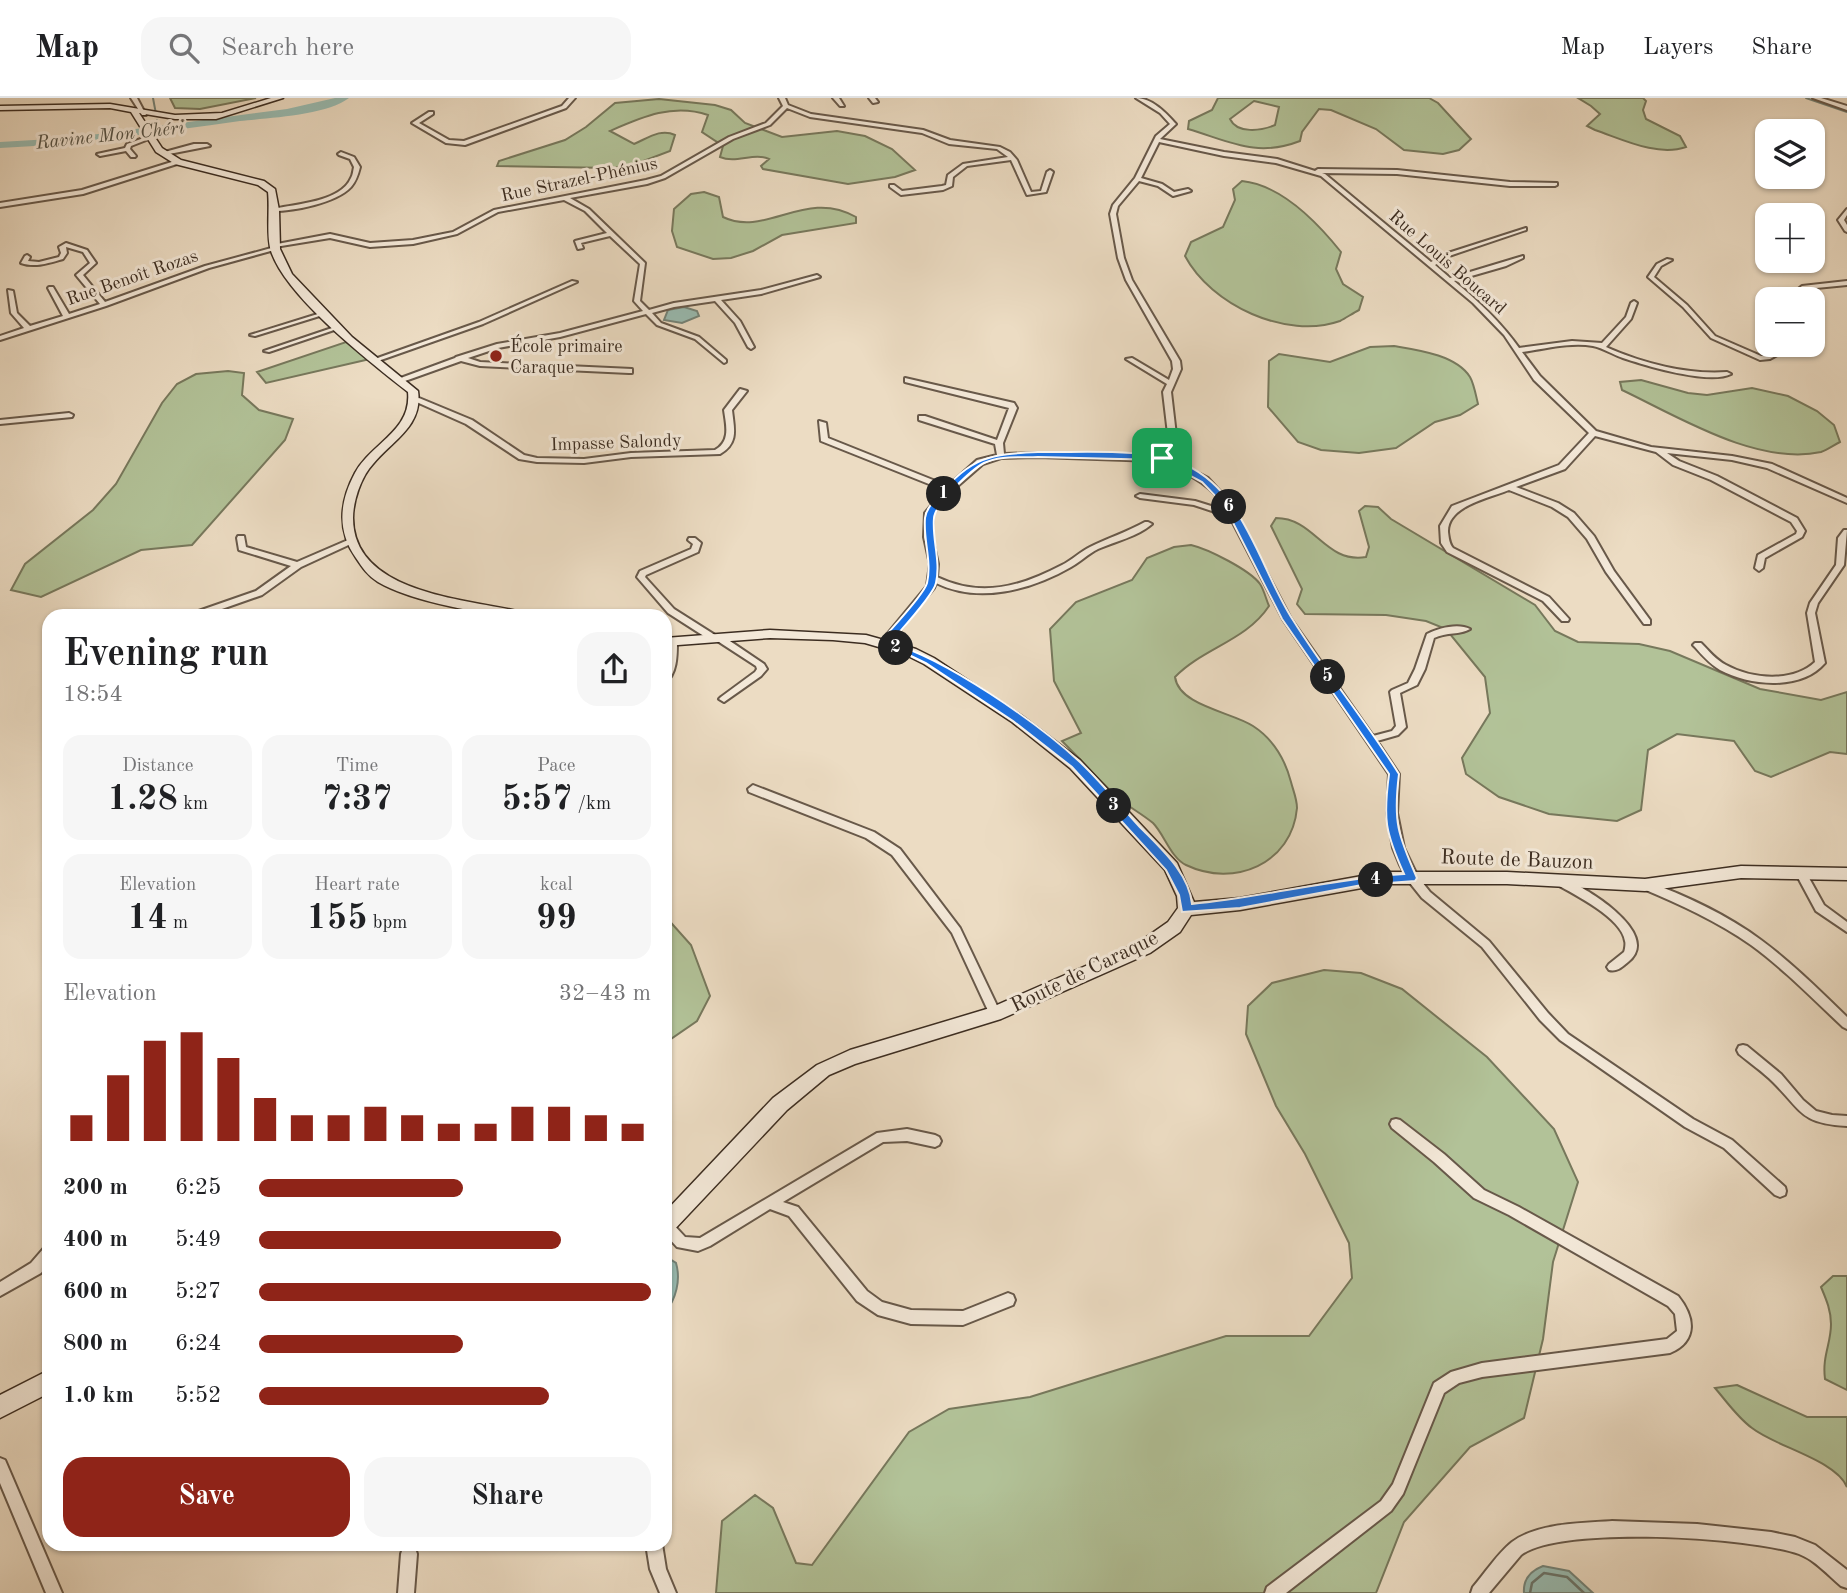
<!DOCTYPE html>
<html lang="en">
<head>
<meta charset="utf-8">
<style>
  body { margin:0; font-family:"Old Standard TT",serif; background:#f6f6f6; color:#202124; height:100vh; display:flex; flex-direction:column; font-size:26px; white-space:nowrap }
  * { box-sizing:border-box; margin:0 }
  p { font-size:23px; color:#757577 }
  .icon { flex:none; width:38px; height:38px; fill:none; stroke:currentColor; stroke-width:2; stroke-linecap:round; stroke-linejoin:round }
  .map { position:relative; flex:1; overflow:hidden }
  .drawer { position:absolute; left:42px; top:511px; width:630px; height:942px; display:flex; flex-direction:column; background:#fff; border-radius:21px; box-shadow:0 2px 5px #0004 }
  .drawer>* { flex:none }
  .controls { position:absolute; left:1755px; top:21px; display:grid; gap:14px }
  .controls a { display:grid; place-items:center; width:70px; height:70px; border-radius:14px; background:#fff; box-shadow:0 2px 5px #0004; font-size:35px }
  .pin { position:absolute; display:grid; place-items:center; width:60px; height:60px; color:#fff; margin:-30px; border-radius:14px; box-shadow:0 4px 10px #0006 }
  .km { position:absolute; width:35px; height:35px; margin:-18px; border-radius:50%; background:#222; color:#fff; font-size:19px; line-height:35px; text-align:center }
  .round { display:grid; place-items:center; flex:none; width:74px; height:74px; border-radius:21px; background:#f6f6f6 }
  .summary { display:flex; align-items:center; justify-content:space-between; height:119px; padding:0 21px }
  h1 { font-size:38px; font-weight:700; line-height:52px }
  .metrics { display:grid; grid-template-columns:repeat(3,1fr); gap:10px; height:119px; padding:7px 21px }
  .metrics div { display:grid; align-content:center; border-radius:18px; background:#f6f6f6; text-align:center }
  .metrics b { font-size:35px; font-weight:700 }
  .metrics small { font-size:19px; font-weight:400 }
  .metrics p { font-size:19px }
  .chart { height:196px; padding:14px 21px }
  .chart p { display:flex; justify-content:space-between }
  .chart svg { width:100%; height:126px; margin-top:7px; stroke:#8f2418; stroke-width:6 }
  .cta { display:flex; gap:14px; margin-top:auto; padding:14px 21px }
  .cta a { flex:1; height:80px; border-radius:21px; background:#8f2418; color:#fff; font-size:28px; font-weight:700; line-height:80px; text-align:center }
  .cta a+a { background:#f6f6f6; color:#202124 }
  ul { padding:0 21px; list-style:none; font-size:23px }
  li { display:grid; grid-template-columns:112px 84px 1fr; align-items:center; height:52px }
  li i { height:18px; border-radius:9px; background:#8f2418 }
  header { display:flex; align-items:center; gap:42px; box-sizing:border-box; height:98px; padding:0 35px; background:#fff; border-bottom:2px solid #e0e0e0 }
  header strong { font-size:33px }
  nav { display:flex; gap:38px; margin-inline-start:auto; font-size:24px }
  .search { width:490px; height:63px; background:#f6f6f6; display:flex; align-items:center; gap:18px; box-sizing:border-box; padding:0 24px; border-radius:21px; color:#757577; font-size:26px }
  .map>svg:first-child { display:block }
  .green { fill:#b2c298; stroke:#77785c; stroke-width:2; fill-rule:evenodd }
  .water { fill:#99bcb2; stroke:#748378; stroke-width:2 }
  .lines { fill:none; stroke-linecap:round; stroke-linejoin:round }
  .shore { stroke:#6a746a; stroke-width:2.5 }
  .stream { stroke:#748378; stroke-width:2 }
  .river { fill:#99bcb2; fill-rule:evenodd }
  .street-casing { stroke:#68594a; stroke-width:4 }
  .secondary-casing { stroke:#3c2d21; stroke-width:3 }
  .street { fill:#f3e8d8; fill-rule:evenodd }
  .secondary { fill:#f3e8d8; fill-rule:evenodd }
  .route { fill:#1a73e8; stroke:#fff; stroke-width:2; fill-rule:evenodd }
  .poi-dot { fill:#8f2418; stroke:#f3e8d8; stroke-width:2.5 }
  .labels { text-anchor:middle; stroke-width:6; stroke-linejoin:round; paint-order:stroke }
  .far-street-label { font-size:18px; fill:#3c2d21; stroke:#f3e8d8 }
  .far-poi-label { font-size:18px; fill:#3c2d21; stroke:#f3e8d8; text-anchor:start }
  .far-water-label { font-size:19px; font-style:italic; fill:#535145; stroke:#f3e8d8 }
  .street-label { font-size:21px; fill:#3c2d21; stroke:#f3e8d8 }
</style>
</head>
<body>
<header>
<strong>Map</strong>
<div class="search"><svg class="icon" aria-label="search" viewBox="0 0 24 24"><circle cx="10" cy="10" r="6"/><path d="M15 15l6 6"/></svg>Search here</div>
<nav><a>Map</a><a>Layers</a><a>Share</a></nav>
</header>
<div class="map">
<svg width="1847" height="1495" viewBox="0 0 1847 1495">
  <rect width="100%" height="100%" fill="#ecdcc3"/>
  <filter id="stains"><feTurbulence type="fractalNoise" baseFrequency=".00286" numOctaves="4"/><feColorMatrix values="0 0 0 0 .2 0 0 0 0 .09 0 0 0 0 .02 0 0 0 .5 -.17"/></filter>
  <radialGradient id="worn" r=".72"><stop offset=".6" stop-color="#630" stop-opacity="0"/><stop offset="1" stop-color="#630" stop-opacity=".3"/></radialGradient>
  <path class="green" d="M170,0H256L200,11L175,10Z
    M1218,0H1429L1438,5L1471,41L1459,52L1443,56L1404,52L1376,31L1331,12L1319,11L1302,34L1300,43C1256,60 1229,43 1188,31L1189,23L1212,12ZM1254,3L1279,9L1275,27C1261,33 1237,36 1230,21Z
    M1578,0H1643L1646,3L1643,12L1646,21L1680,38L1686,49C1657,59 1622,41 1595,32L1587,28L1600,16L1591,8Z
    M659,1L715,7L731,12L745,25L782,39L837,33L865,38L892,51L915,72L895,79L848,86L763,71L761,68L769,61C754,54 736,66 720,59L723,48L702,34L708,17C673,5 642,19 610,33L634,46C648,40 661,30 675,37L670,53L633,67L612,70L497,68L499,63L565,42L586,29L615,5Z
    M1242,83C1281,87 1317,124 1341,154L1336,171L1343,186L1363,199L1359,212C1353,215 1346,220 1340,223C1286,242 1211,207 1185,158L1191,144L1223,129L1235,102L1233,91Z
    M704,94L719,99L723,119C766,140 805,90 856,119V125L782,137L753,153L731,160L713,161L677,149L672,133L674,111L691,96Z
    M346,244L370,261L266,285L257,274Z
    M1394,248C1418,252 1456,257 1470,279C1474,286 1476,298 1478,306L1460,317L1435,324L1396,350L1359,355L1321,352L1298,344L1268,309L1269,263L1279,256L1330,264L1370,249Z
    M228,273L244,275L242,297L259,312L293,321L285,342L192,447L141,452L41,499L11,492L25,466L93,412L116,386L162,305L177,286L196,276Z
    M1641,282L1688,295L1707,297L1752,290L1788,298L1817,313L1834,327L1840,344C1834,347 1827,352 1821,354C1757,368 1677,318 1622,292L1620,284Z
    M1365,408L1378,409L1391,421L1535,507L1555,533L1578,544L1639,546L1670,553L1760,591L1821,602L1847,594V656L1830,654L1771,679L1755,673L1734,643L1677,636L1648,652L1641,712L1617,723L1549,716L1499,699L1466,676L1462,660L1490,615L1485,579L1446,531L1426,523L1386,517L1305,516L1297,506L1302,491L1271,428L1276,420C1315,420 1325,466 1366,459L1369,449L1359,413Z
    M1191,447C1208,451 1250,472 1260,486C1264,492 1266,501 1269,508C1246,543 1203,550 1175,579C1179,608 1232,614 1253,628C1273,641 1285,661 1291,684C1293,692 1297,701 1297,710C1292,766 1234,790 1186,767C1171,760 1164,736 1153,725C1142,716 1129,709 1118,700C1099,682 1081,662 1062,643L1081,635L1054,583L1050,531L1076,504L1132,482L1147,460L1174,449Z
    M665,818L691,847L710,898L697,923L665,945Z
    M1324,872L1361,875L1402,891L1487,959L1554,1031L1578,1084L1553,1164L1543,1241L1524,1320L1470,1349L1404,1424L1376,1495H716L722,1423L755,1397L773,1410L796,1465L812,1467L909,1334L949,1311L1030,1299L1226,1238H1309L1352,1180L1349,1145L1305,1056L1276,1008L1246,936L1248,908L1272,885Z
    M1833,1178H1847V1292L1825,1281C1822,1258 1831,1246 1831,1226C1831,1212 1826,1201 1821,1189Z
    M1737,1287L1807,1319H1847V1389C1836,1362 1776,1349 1752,1330C1738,1320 1727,1304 1715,1290Z"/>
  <path class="water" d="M684,209L697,213L699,218L682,225L664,222L668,212Z
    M665,1158L676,1165C681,1182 676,1201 665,1215Z
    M1543,1468L1569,1473L1593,1495H1524C1523,1482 1530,1473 1543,1468Z"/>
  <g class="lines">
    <path class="shore" d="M1530,1495L1532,1485L1544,1475L1567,1479L1584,1495"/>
    <path class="stream" d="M153,0L156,16
      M1806,0L1847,14
      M157,22L159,30"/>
    <path class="river" d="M335,0H349C327,17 269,20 240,23C160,34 81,46 0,50V44L68,40L287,11Z"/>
    <defs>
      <path id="street" d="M131,0H137L146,17H142Z
        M569,0H575L566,10L465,47L446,45L412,25L429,14H433V16L419,25L449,42L464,43L562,8Z
        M779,0H785L788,7L811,16L923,32L950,42L1000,49L1010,54L1017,62L1031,94L1041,93L1047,74L1050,72L1053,74L1046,94L1027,97L1011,62L967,68L953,79L952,88L943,92L901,97L890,89V87H894L902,93L942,88L946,87L948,77L963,66L1008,59L997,51L949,46L922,35L810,19L787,10L770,27L733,41L665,80L647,86L570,100L589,111L645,165L640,203L649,212L674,205L761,192L817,177L820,179L761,196L721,202L740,223L754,249L751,251L748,249L735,225L715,203L674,209L652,215L661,225L699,239L726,262V264L724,265L695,241L657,227L646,216L560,239L498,250L468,260L480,264L632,271V275H629L480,268L461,263L405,283L398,281L455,260L456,259L497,246L560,235L643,213L634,203L640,166L610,138L581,145L583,150L578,151L575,143L607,135L585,113L564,102L498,114L457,136L413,146L370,149L330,140L275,149L272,147L330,136L370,145L413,142L453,134L494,112L646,82L661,78L729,39L766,25L783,8Z
        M833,0H839L844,8H840Z
        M869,0H875L878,4L873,5Z
        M1136,0C1152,0 1166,15 1176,26L1160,41L1224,54L1277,61L1315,73L1318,71L1397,72L1510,84L1557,85V87L1555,88H1510L1397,76L1322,75L1325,76L1431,164L1445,156L1526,130V132L1449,158L1435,167L1450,180L1523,158V160L1506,168L1454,183C1478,203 1501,224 1519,250L1572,243L1602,245L1626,219L1631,205L1634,203L1637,205L1631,221L1606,249C1642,265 1687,277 1727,274L1731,276C1709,287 1647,268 1623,260C1614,257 1603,250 1593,248C1570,244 1545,251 1522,254L1540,278L1596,333L1651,349L1732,358L1772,366L1847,400V405L1767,370L1732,362L1667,355L1679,363L1717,378L1797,420L1805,433L1802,439L1765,460L1763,470L1759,473L1755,470L1758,457L1796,436L1797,433L1791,424L1711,382L1673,367L1656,354L1595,338L1565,371L1516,389L1558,405L1574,415L1594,438L1614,473L1650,522V526H1644L1606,474L1587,441L1568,419L1552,409L1509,392C1489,400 1447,408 1448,434C1449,441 1449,445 1453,450L1549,499L1569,521L1568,523H1562L1543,503L1447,454L1441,445L1440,428L1452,408L1559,367L1589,335L1534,282L1504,237L1473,205L1321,78L1276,65L1224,58L1159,44L1141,80L1162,86L1174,94L1188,91L1191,93L1173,98L1158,88L1139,83L1118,108L1116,116L1124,160L1132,182L1180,263L1181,271L1171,294L1178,354L1167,359L1208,380L1230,404L1291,521L1373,638L1392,633L1396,628L1390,594L1392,592L1408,585L1415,571L1427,536C1439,530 1458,525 1470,531C1461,537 1446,534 1434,540L1425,571L1417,587L1400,595L1406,629L1398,637L1377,643L1399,676L1397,715L1404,750L1418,779L1430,794L1489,843L1548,915L1568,936L1693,1021L1732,1042L1785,1089L1786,1093L1785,1097L1780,1099L1775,1097L1724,1050L1685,1029L1560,942L1540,922L1482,849L1422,800L1410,785L1400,767L1393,750L1387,715L1389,676L1283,521L1230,419L1194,407L1140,400L1136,398L1140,396L1195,403L1227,413C1213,386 1186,375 1160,362L1156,363L1038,359L1001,360L983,366L952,393L933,415L932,439L938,466L937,479C981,500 1020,489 1062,467C1072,462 1080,454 1090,449C1108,440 1127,434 1145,424H1148L1152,426C1137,439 1116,443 1098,451C1088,456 1080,464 1071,469C1031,492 979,506 936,485L934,490L887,548H881L879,546L927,488L930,466L924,439L925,415L944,392L821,343L819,323L826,325L828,340L948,388L977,362L997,357L995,346L919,322V318H925L997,342L1009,310L905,284V280L1014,305L1017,310L1003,345L1004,356L1038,355L1155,359L1170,353L1163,294L1167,286L1126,261L1132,260L1169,282L1173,271L1172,263L1126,182L1118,160L1110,116L1113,107L1135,80L1156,38L1170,26L1160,15Z
        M1813,0H1821L1847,8V12Z
        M149,38L154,39L131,48L130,51L136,58L135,59H131L126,53L100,58L97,56L125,50L127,46Z
        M194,46H207L210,48L164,57L161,55Z
        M341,54L354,59L360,69C358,77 356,83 351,89C336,105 294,113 273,113V111C295,106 341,104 351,80C353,77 353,73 354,69L350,61L339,57L338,56Z
        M178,62L181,64L180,65L83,96L0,109V105L82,92Z
        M1847,111V117L1844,122L1847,127V134L1845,133L1838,122Z
        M66,145L87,152L96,165L83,177L105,204L205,168L275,149L278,151L209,170L106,208L0,242V238L24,230L11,215L8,192L13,193L17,215L30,228L63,218L48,190L49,189H53L69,216L100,206L76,177L90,165L83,154L66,149L67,155L63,161C49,165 35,170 21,165L25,158L27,157L30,159L28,163L39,164L59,159L61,155L59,149Z
        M1667,161L1672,162L1661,168L1654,179L1687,207L1715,238L1761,258C1774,258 1782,246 1795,247L1770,261L1760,262L1711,240L1683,209L1648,179L1657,166Z
        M572,183L577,184L483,226L378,263L372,262L479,224Z
        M1847,183V187L1806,191L1803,193L1800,201H1794L1797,192L1802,188Z
        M321,215L326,216L255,238L250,237Z
        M335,229L340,230L269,254L264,253Z
        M740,291L747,293L732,312C734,331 739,345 720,356L631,359L584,365L537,364L519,361L466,326L412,302L419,300L472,322L524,357L537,360L584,361L631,355L715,352C731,343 726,327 724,312Z
        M69,315L73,317L72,319L0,326V322Z
        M1844,432H1847L1844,467L1818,505L1815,515L1825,565C1801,593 1750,588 1720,572C1710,566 1702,557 1695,549L1693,547L1695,545H1701C1709,553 1716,562 1726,567C1751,581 1793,585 1815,564L1807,515L1810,505L1836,467L1838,440Z
        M238,438H244L246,449L297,464L348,442H354L355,444L301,469L262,497L202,518H189L190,516L256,493L291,468L239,452L237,440Z
        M689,440H695L701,445L698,454L646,477L645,479L674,511L715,537H721L764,566L767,571L761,578L724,604L719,601L721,599L755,574L757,571L756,568L716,542H710L668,515L637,479L640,473L691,451L693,446L688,442Z
        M672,540L677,543C677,558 677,576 665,585L667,543Z
        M753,687L874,734L900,751L960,830L1001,916L999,919L995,921L991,919L952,835L892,757L866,740L749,694L748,691Z
        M1800,770L1804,771L1824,807L1847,824V834L1816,813L1795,774L1796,771Z
        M1560,779C1582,787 1664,835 1628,864C1622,869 1617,874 1609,872L1607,869L1609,866L1624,854C1625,852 1626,845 1625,843C1622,820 1575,797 1556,786L1555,783L1556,780Z
        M1645,783C1685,797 1727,817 1761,842C1792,865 1819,892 1847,919V931L1843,929C1813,901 1784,871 1751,847C1717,823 1679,806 1641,790L1640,787L1641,784Z
        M1743,947L1747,948L1781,976L1803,1002L1816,1013L1832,1017L1847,1018V1028C1800,1025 1803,1014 1773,984C1763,974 1750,965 1739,956L1737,952L1739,948Z
        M1396,1021L1400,1022L1444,1056L1484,1092L1519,1109L1678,1198C1695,1219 1698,1243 1670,1255L1482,1279L1459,1285L1444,1295L1403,1396L1391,1413L1286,1495H1265L1267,1489L1381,1403L1393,1386L1434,1285L1451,1274L1482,1265L1667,1241L1677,1233L1675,1216L1668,1208L1509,1117L1474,1100L1434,1064L1392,1030L1390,1026L1392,1022Z
        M907,1031L935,1037L939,1039L941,1043L939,1047L935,1049L907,1043L883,1044L783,1104L798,1109L867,1193L882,1204L911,1212L963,1213L1008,1195L1013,1197L1015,1202L1013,1207L963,1227L911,1226L878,1217L857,1203L789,1118L770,1111L710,1148L698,1153L677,1149L665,1136L666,1122L671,1124L685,1139L700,1140L877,1035Z
        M49,1148V1164L41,1175L0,1198V1184L31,1165L44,1150Z
        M0,1360L5,1362L62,1495H46L0,1385Z
        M1612,1423L1697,1426L1771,1434L1795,1439L1815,1447L1847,1472V1490L1841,1488C1828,1477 1815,1462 1799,1456C1752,1439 1559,1427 1521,1457L1489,1495H1471L1473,1489C1486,1474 1497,1456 1512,1444C1538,1425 1581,1425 1612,1423Z
        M646,1446H662L666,1471L676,1495H660L650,1471Z
        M409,1448L415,1450L417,1456L414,1495H398L401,1456L403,1450Z"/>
      <path id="secondary" d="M271,0H283L216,21H175L139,15L162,50L181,62L264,83L275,91L279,112L280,151L292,176L352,239L418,293C423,328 393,342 373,366C361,379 353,403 353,420C353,498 472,501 526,515L528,518C488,518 412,504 378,484C368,478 362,469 356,460C337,433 339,405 355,375C371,345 412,333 408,294C369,263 286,199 271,153C266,138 270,111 268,94L258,87L175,66L156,54L131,14L110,10L0,12V8L110,6L175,17L222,15Z
        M770,532L866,537L916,551L934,560L1022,618L1080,662L1177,765L1194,804L1240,800L1384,774H1507L1645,781L1741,768L1847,770V782L1741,780L1645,793L1507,786H1384L1240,812L1191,817L1180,834L1150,855L1001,921L855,966L829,977L787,1012L672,1134L665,1137V1114L773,1000L817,967L850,952L990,910L1138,845L1168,824L1178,810L1177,798L1165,772L1070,670L1012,624L924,566L906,557L865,545L833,542L770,540L665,548V540Z
        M49,1272V1295L0,1320V1297Z"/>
    </defs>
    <use href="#street" class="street-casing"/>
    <use href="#secondary" class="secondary-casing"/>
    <use href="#street" class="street"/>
    <use href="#secondary" class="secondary"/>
  </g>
  <path class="route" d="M1038,354C1080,355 1148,349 1186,367C1245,394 1260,471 1293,522C1326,575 1366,623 1399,676C1393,724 1398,737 1417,780L1415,783L1362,787L1240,810L1182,814L1179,797L1166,772L1072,669L1013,623L926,565L907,556L880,549V544C890,532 924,497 927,485C932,463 923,442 925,420C926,411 933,404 939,398C970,359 991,356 1038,354ZM1038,359L1161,362L1202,384L1224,407L1282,521L1389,676C1383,721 1385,734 1404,776C1332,781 1263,799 1192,806C1189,774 1159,749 1138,727C1119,706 1101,684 1080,664C1038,625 945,560 890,545C900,533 934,497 936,485C941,463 932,442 934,420C935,406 971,372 984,365C1000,357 1021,360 1038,359Z"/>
  <circle class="poi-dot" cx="496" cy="258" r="7"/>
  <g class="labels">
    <g class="far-street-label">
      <text transform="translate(579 81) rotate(-12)" y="6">Rue Strazel-Phénius</text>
      <text transform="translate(1448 164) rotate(41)" y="6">Rue Louis Boucard</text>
      <text transform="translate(132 179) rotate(-19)" y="6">Rue Benoît Rozas</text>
      <text transform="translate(616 344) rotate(-2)" y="6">Impasse Salondy</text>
    </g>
    <g class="far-poi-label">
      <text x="510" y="254">École primaire<tspan x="510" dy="21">Caraque</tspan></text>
    </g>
    <g class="far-water-label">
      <text transform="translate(110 36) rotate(-6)" y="7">Ravine Mon Chéri</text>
    </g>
    <g class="street-label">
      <text transform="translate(1517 761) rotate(2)" y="7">Route de Bauzon</text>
      <text transform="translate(1084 873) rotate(-26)" y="7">Route de Caraque</text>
    </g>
  </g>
  <rect width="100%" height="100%" filter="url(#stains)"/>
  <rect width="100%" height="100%" fill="url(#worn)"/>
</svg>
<div class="controls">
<a><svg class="icon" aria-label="layers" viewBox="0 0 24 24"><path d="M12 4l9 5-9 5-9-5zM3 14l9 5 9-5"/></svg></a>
<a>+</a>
<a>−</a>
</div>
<div class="pin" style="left:1162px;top:360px;background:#1e9e55"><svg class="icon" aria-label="arrive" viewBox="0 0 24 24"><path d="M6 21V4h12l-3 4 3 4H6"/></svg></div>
<b class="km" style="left:944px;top:396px">1</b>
<b class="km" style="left:896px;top:550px">2</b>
<b class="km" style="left:1114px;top:708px">3</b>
<b class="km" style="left:1376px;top:782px">4</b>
<b class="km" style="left:1328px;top:579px">5</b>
<b class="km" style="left:1229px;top:409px">6</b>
<section class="drawer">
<div class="summary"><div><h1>Evening run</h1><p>18:54</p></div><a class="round"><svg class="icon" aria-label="share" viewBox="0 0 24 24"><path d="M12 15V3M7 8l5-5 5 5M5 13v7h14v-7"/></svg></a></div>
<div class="metrics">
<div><p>Distance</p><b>1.28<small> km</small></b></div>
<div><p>Time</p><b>7:37</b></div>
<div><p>Pace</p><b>5:57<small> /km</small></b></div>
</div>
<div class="metrics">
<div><p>Elevation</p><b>14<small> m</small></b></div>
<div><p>Heart rate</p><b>155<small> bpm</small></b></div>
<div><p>kcal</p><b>99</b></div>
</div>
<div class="chart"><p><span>Elevation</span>32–43 m</p>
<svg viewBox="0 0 160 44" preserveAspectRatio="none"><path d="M5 44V35M15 44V21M25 44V9M35 44V6M45 44V15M55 44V29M65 44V35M75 44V35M85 44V32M95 44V35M105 44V38M115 44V38M125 44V32M135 44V32M145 44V35M155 44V38"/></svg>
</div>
<ul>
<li><b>200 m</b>6:25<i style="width:52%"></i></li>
<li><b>400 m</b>5:49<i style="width:77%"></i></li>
<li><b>600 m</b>5:27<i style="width:100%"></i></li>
<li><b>800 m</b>6:24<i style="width:52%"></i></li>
<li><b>1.0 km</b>5:52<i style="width:74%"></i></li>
</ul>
<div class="cta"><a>Save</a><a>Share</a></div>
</section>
</div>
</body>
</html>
